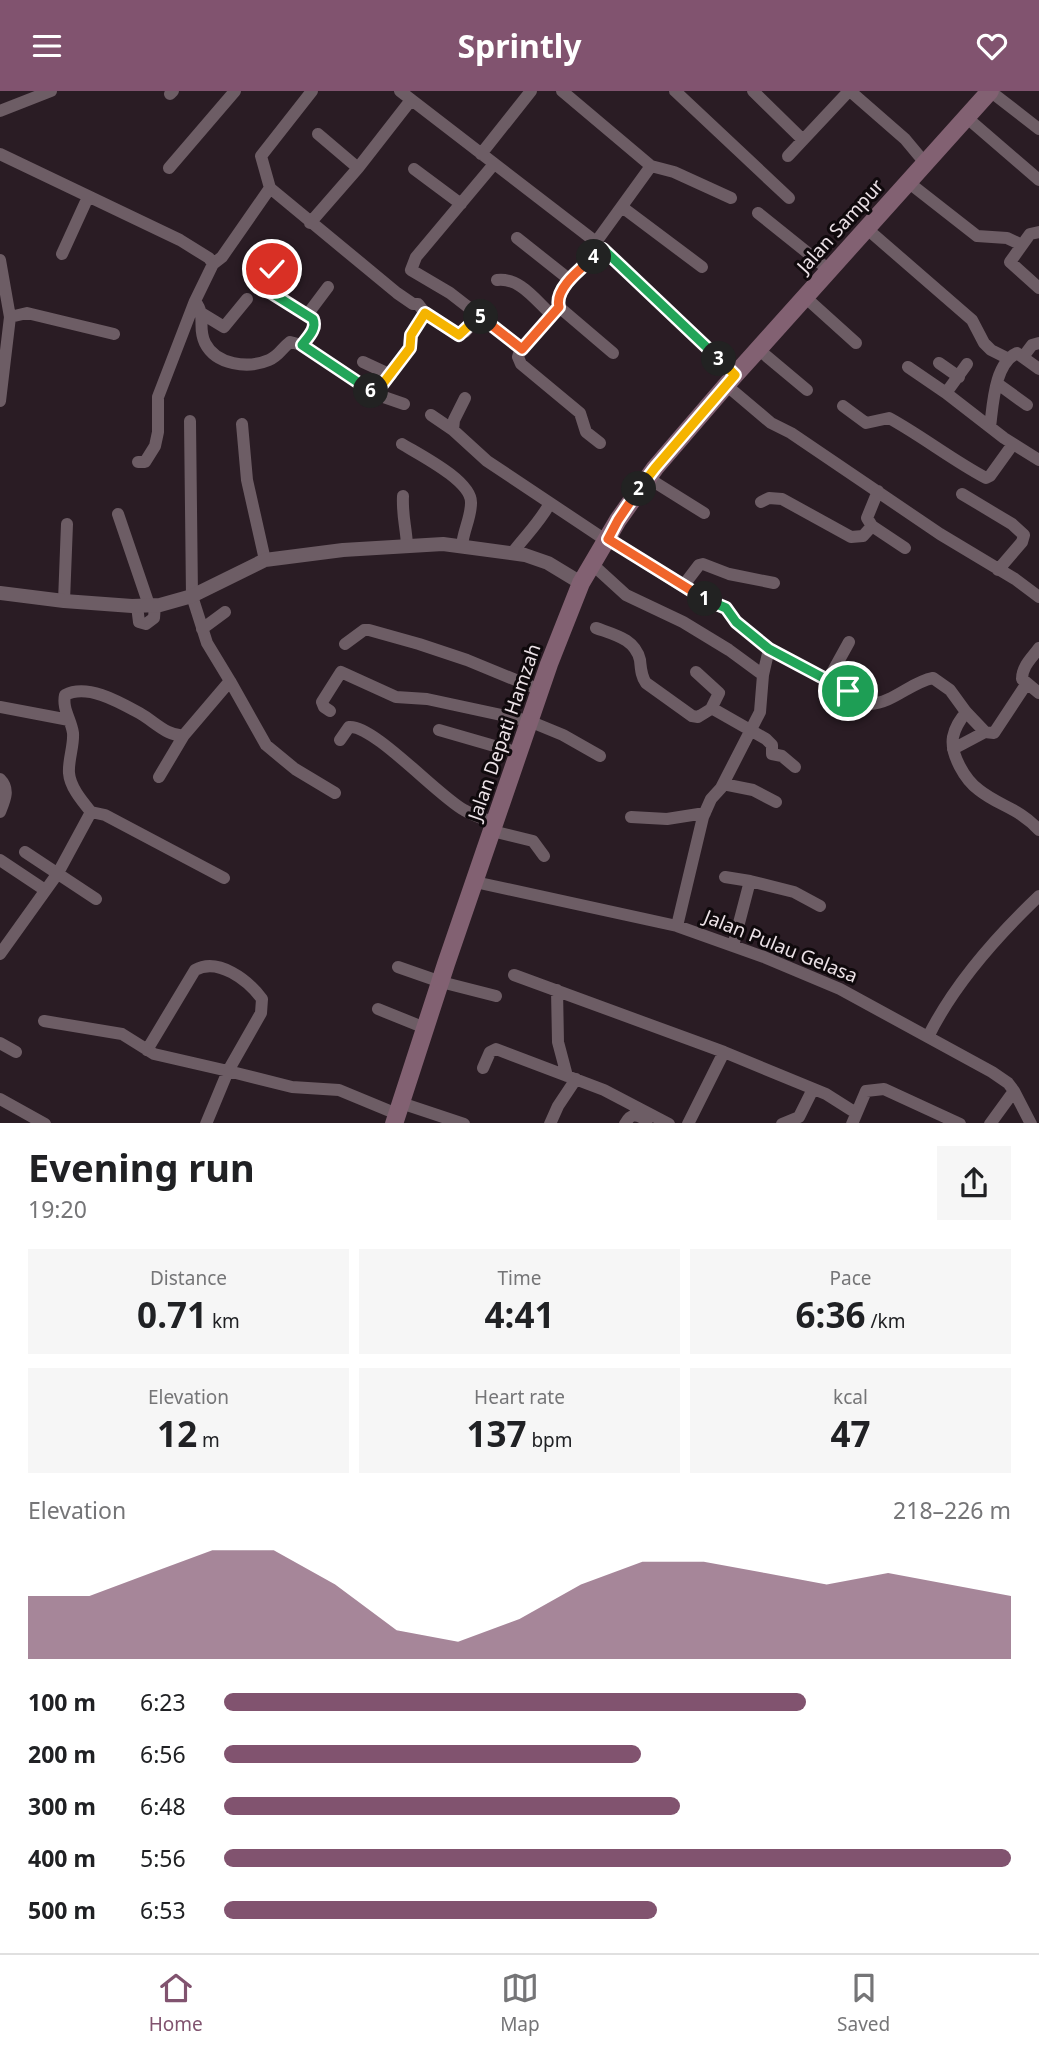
<!DOCTYPE html>
<html lang="en">
<head>
<meta charset="utf-8">
<style>
  body { margin:0; font-family:"Noto Sans",sans-serif; background:#f6f6f6; color:#202124; height:100vh; display:flex; flex-direction:column; font-size:26px; white-space:nowrap }
  * { box-sizing:border-box; margin:0 }
  p { font-size:23px; color:#757577 }
  .icon { flex:none; width:38px; height:38px; fill:none; stroke:currentColor; stroke-width:2; stroke-linecap:round; stroke-linejoin:round }
  .map { position:relative; height:1032px; overflow:hidden }
  .sheet { display:flex; flex-direction:column; background:#fff; flex:1 }
  .sheet>* { flex:none }
  .pin { position:absolute; display:grid; place-items:center; width:60px; height:60px; color:#fff; margin:-30px; border:4px solid #fff; border-radius:50%; box-shadow:0 2px 7px #0007 }
  .km { position:absolute; width:35px; height:35px; margin:-18px; border-radius:50%; background:#222; color:#fff; font-size:19px; line-height:35px; text-align:center }
  .round { display:grid; place-items:center; flex:none; width:74px; height:74px; border-radius:0px; background:#f6f6f6 }
  .overview { display:flex; align-items:center; justify-content:space-between; height:119px; padding:0 28px }
  h1 { font-size:38px; font-weight:700; line-height:52px }
  .stats { display:grid; grid-template-columns:repeat(3,1fr); gap:10px; height:119px; padding:7px 28px }
  .stats div { display:grid; align-content:center; border-radius:0px; background:#f6f6f6; text-align:center }
  .stats b { font-size:35px; font-weight:700 }
  .stats small { font-size:19px; font-weight:400 }
  .stats p { font-size:19px }
  .chart { height:196px; padding:14px 28px }
  .chart p { display:flex; justify-content:space-between }
  .chart svg { width:100%; height:126px; margin-top:7px; fill:#81536f; opacity:.7 }
  ul { padding:0 28px; list-style:none; font-size:23px }
  li { display:grid; grid-template-columns:112px 84px 1fr; align-items:center; height:52px }
  li i { height:18px; border-radius:9px; background:#81536f }
  header { display:flex; justify-content:space-between; align-items:center; height:91px; padding:0 28px; background:#81536f; color:#fff; font-size:32px; font-weight:700 }
  .tabs { display:flex; justify-content:space-around; align-items:center; height:98px; border-top:2px solid #e0e0e0; background:#fff; font-size:19px; color:#757577 }
  .tabs a { display:grid; justify-items:center; gap:4px }
  .tabs .on { color:#81536f }
  .map>svg:first-child { display:block }
  .lines { fill:none; stroke-linecap:round; stroke-linejoin:round }
  .minor { stroke:#6d5d65; stroke-width:12 }
  .tertiary { stroke:#6d5d65; stroke-width:14 }
  .secondary { stroke:#826172; stroke-width:18 }
  .split-1-casing { stroke:#fff; stroke-width:14 }
  .split-2-casing { stroke:#fff; stroke-width:14 }
  .split-3-casing { stroke:#fff; stroke-width:14 }
  .split-4-casing { stroke:#fff; stroke-width:14 }
  .split-5-casing { stroke:#fff; stroke-width:14 }
  .split-6-casing { stroke:#fff; stroke-width:14 }
  .split-7-casing { stroke:#fff; stroke-width:14 }
  .split-1 { stroke:#22a559; stroke-width:9 }
  .split-2 { stroke:#f0652b; stroke-width:9 }
  .split-3 { stroke:#f5b400; stroke-width:9 }
  .split-4 { stroke:#22a559; stroke-width:9 }
  .split-5 { stroke:#f0652b; stroke-width:9 }
  .split-6 { stroke:#f5b400; stroke-width:9 }
  .split-7 { stroke:#22a559; stroke-width:9 }
  .labels { text-anchor:middle; stroke-width:6; stroke-linejoin:round; paint-order:stroke }
  .street-label { font-size:19px; fill:#ece2e7; stroke:#0f090c }
</style>
</head>
<body>
<header><svg class="icon" aria-label="menu" viewBox="0 0 24 24"><path d="M4 6h16M4 12h16M4 18h16"/></svg>Sprintly<svg class="icon" aria-label="heart" viewBox="0 0 24 24"><path d="M12 20l-8-8c-3-5 5-10 8-4 3-6 11-1 8 4z"/></svg></header>
<div class="map">
<svg width="1039" height="1033" viewBox="0 0 1039 1033">
  <rect width="100%" height="100%" fill="#2a1c24"/>
  <g class="lines">
    <path class="minor" d="M312,0L261,65L270,97L397,202L413,213H418L425,222L457,244L465,241L479,225
      M400,0L596,151L735,284
      M562,0L651,75L596,151
      M675,0L789,107
      M753,0L803,49
      M850,0L905,48L925,72
      M990,0L1039,38
      M170,3L173,0
      M0,20L51,0
      M966,26L1039,89
      M0,63L180,149L209,167L213,173L195,210L158,306V341L155,355L145,371H138
      M481,63L531,0
      M788,65L849,0
      M494,73L416,166L411,179L450,202L522,258
      M651,75L674,81L731,107
      M169,77L235,0
      M358,77L411,9
      M414,78L461,113
      M908,91L977,145L1007,147L1022,154
      M622,116L702,176
      M758,122L829,179
      M310,132L358,77L318,43
      M866,137L972,229L984,252L991,259L1007,267
      M1039,141L1030,143L1010,171L1039,197
      M517,147L570,189
      M62,163L88,106
      M0,169L10,226L0,310
      M213,173L222,166L270,97
      M497,189C520,186 536,210 552,224
      M805,206L856,252
      M195,210C207,226 197,236 205,252C216,274 248,278 269,269C279,265 282,257 290,251L302,254L315,236L313,228L262,196V190L272,178
      M559,216L613,262
      M201,222L224,236L247,208
      M307,224L328,196
      M10,226L27,222L114,243
      M302,254L375,303
      M758,258L807,299
      M1023,266L1032,254L1039,252
      M363,271L391,284
      M939,272L959,286
      M967,273L946,302L1004,347L1039,369
      M908,276L946,302
      M998,293L1027,314
      M726,294L771,332L791,342L940,443L1015,488L1039,506
      M404,313L375,303L410,257L411,244L425,222
      M843,315L866,332L889,327C922,345 952,369 986,387L990,385L1013,353
      M431,324L453,339L487,370L550,412C540,431 526,444 513,461
      M242,333L247,389L265,469
      M990,336C993,314 994,273 1017,262L1039,278
      M453,339L454,329L465,307
      M600,352L586,341L580,322L521,273L518,266L520,260L559,216C554,197 590,170 603,157
      M402,353C420,364 472,390 471,412C471,427 463,440 462,455
      M648,387L704,422
      M878,400L867,427L872,435L905,457
      M962,403L1012,433L1024,444L1022,451L998,479
      M403,405C402,425 406,435 407,454
      M761,411L769,407L782,408L851,446L863,445L872,435
      M550,412L607,450
      M118,423L149,514
      M608,448L696,504L726,517L736,531L769,558
      M592,473L626,504L683,531L729,559L763,584
      M683,495L699,474L703,473L729,483L774,492
      M64,510L67,433
      M137,515L139,531L146,533L154,527L155,514
      M596,537C615,544 635,548 640,569C641,578 641,585 646,592L692,625L698,626L711,618L715,619L766,648L772,654V663L782,665L795,676
      M202,538L225,521
      M345,553L364,539H369L419,553L467,569L540,599
      M1039,557C1032,567 1022,575 1022,588L1039,602
      M696,581L719,602L711,618
      M828,589L849,551
      M230,590L266,654L295,678L335,702
      M0,616L69,629
      M330,620L324,616L322,611L341,581L396,606L427,608L529,630L563,644L600,665
      M966,621C960,629 955,636 953,646C950,663 965,689 979,699C999,715 1019,717 1039,739
      M439,639L519,662
      M340,649L349,636C373,633 438,705 464,719C474,725 485,728 495,732
      M953,658L985,641L994,642L1027,592
      M159,686L184,644
      M0,688C10,698 5,709 0,721
      M723,693L753,699L776,711
      M91,721L105,724L224,787
      M631,726L667,728L705,722
      M492,740L533,750L544,765
      M25,761L96,808
      M0,769L45,799
      M725,786L750,790
      M475,791L677,835L764,866L840,898L992,981L1008,992L1014,1000L1031,1033
      M677,835L703,726L711,708L721,697L760,621L763,584L769,558L870,613C893,612 911,591 933,587L950,599L966,621L985,641
      M733,855L750,790L794,801L820,815
      M0,863L58,782L91,721C82,710 70,696 69,682C68,669 74,655 73,642C71,628 62,618 65,604C88,592 121,612 141,623C155,631 168,646 184,644L230,590L207,552L192,505L190,330
      M398,876L441,891L496,905
      M514,884L724,961L826,1003L856,1022
      M557,899L558,951L567,985
      M378,918L425,937
      M44,930L122,943L154,963L228,980L206,1033
      M928,946C953,895 998,844 1039,805
      M0,952L16,961
      M147,959L195,879C218,866 248,889 262,908L261,922L228,980L292,996L339,999L397,1023
      M483,977L490,961L496,958L604,999L669,1033
      M0,1008L45,1033
      M401,1012L464,1033
      M550,1033L558,1015L576,988
      M625,1033C631,1021 637,1024 647,1029
      M688,1033L724,961
      M782,1033L799,1026L813,998
      M852,1033L866,1000L884,998L960,1033
      M990,1033L1014,1000"/>
    <path class="tertiary" d="M0,502L64,510L132,515L160,514L192,505L265,469L343,459L443,453L525,464L548,472L581,492"/>
    <path class="secondary" d="M394,1033L446,873L549,573L581,492L618,429L655,377L735,284L990,0"/>
  </g>
  <g class="lines">
    <defs>
      <path id="split-1" d="M705,508L726,517L736,531L769,558L848,600"/>
      <path id="split-2" d="M639,398L618,429L608,448L705,508"/>
      <path id="split-3" d="M639,398L655,377L735,284L719,268"/>
      <path id="split-4" d="M594,166L603,158L719,268"/>
      <path id="split-5" d="M481,226L522,258L559,216C554,197 582,177 594,166"/>
      <path id="split-6" d="M371,300L375,303L410,257L411,244L425,222L459,244L479,225L481,226"/>
      <path id="split-7" d="M272,178L261,190L262,196L313,228C317,238 308,246 302,254L371,300"/>
    </defs>
    <use href="#split-1" class="split-1-casing"/>
    <use href="#split-2" class="split-2-casing"/>
    <use href="#split-3" class="split-3-casing"/>
    <use href="#split-4" class="split-4-casing"/>
    <use href="#split-5" class="split-5-casing"/>
    <use href="#split-6" class="split-6-casing"/>
    <use href="#split-7" class="split-7-casing"/>
    <use href="#split-1" class="split-1"/>
    <use href="#split-2" class="split-2"/>
    <use href="#split-3" class="split-3"/>
    <use href="#split-4" class="split-4"/>
    <use href="#split-5" class="split-5"/>
    <use href="#split-6" class="split-6"/>
    <use href="#split-7" class="split-7"/>
  </g>
  <g class="labels">
    <g class="street-label">
      <text transform="translate(840 135) rotate(-48)" y="7">Jalan Sampur</text>
      <text transform="translate(504 641) rotate(-71)" y="7">Jalan Depati Hamzah</text>
      <text transform="translate(781 855) rotate(22)" y="7">Jalan Pulau Gelasa</text>
    </g>
  </g>
</svg>
<div class="pin" style="left:848px;top:600px;background:#1e9e55"><svg class="icon" aria-label="arrive" viewBox="0 0 24 24"><path d="M6 21V4h12l-3 4 3 4H6"/></svg></div>
<div class="pin" style="left:272px;top:178px;background:#d93025"><svg class="icon" aria-label="check" viewBox="0 0 24 24"><path d="M5 12l5 5 9-10"/></svg></div>
<b class="km" style="left:705px;top:508px">1</b>
<b class="km" style="left:639px;top:398px">2</b>
<b class="km" style="left:719px;top:268px">3</b>
<b class="km" style="left:594px;top:166px">4</b>
<b class="km" style="left:481px;top:226px">5</b>
<b class="km" style="left:371px;top:300px">6</b>
</div>
<section class="sheet">
<div class="overview"><div><h1>Evening run</h1><p>19:20</p></div><a class="round"><svg class="icon" aria-label="share" viewBox="0 0 24 24"><path d="M12 15V3M7 8l5-5 5 5M5 13v7h14v-7"/></svg></a></div>
<div class="stats">
<div><p>Distance</p><b>0.71<small> km</small></b></div>
<div><p>Time</p><b>4:41</b></div>
<div><p>Pace</p><b>6:36<small> /km</small></b></div>
</div>
<div class="stats">
<div><p>Elevation</p><b>12<small> m</small></b></div>
<div><p>Heart rate</p><b>137<small> bpm</small></b></div>
<div><p>kcal</p><b>47</b></div>
</div>
<div class="chart"><p><span>Elevation</span>218–226 m</p>
<svg viewBox="0 0 160 44" preserveAspectRatio="none"><path d="M0 44V22L10 22L20 14L30 6L40 6L50 18L60 34L70 38L80 30L90 18L100 10L110 10L120 14L130 18L140 14L150 18L160 22V44z"/></svg>
</div>
<ul>
<li><b>100 m</b>6:23<i style="width:74%"></i></li>
<li><b>200 m</b>6:56<i style="width:53%"></i></li>
<li><b>300 m</b>6:48<i style="width:58%"></i></li>
<li><b>400 m</b>5:56<i style="width:100%"></i></li>
<li><b>500 m</b>6:53<i style="width:55%"></i></li>
</ul>
</section>
<nav class="tabs">
<a class="on"><svg class="icon" aria-label="home" viewBox="0 0 24 24"><path d="M3 11l9-7 9 7M6 9v11h12V9"/></svg>Home</a>
<a><svg class="icon" aria-label="map" viewBox="0 0 24 24"><path d="M3 6l6-2 6 2 6-2v14l-6 2-6-2-6 2zM9 4v14M15 6v14"/></svg>Map</a>
<a><svg class="icon" aria-label="saved" viewBox="0 0 24 24"><path d="M7 4h10v16l-5-4-5 4z"/></svg>Saved</a>
</nav>
</body>
</html>
